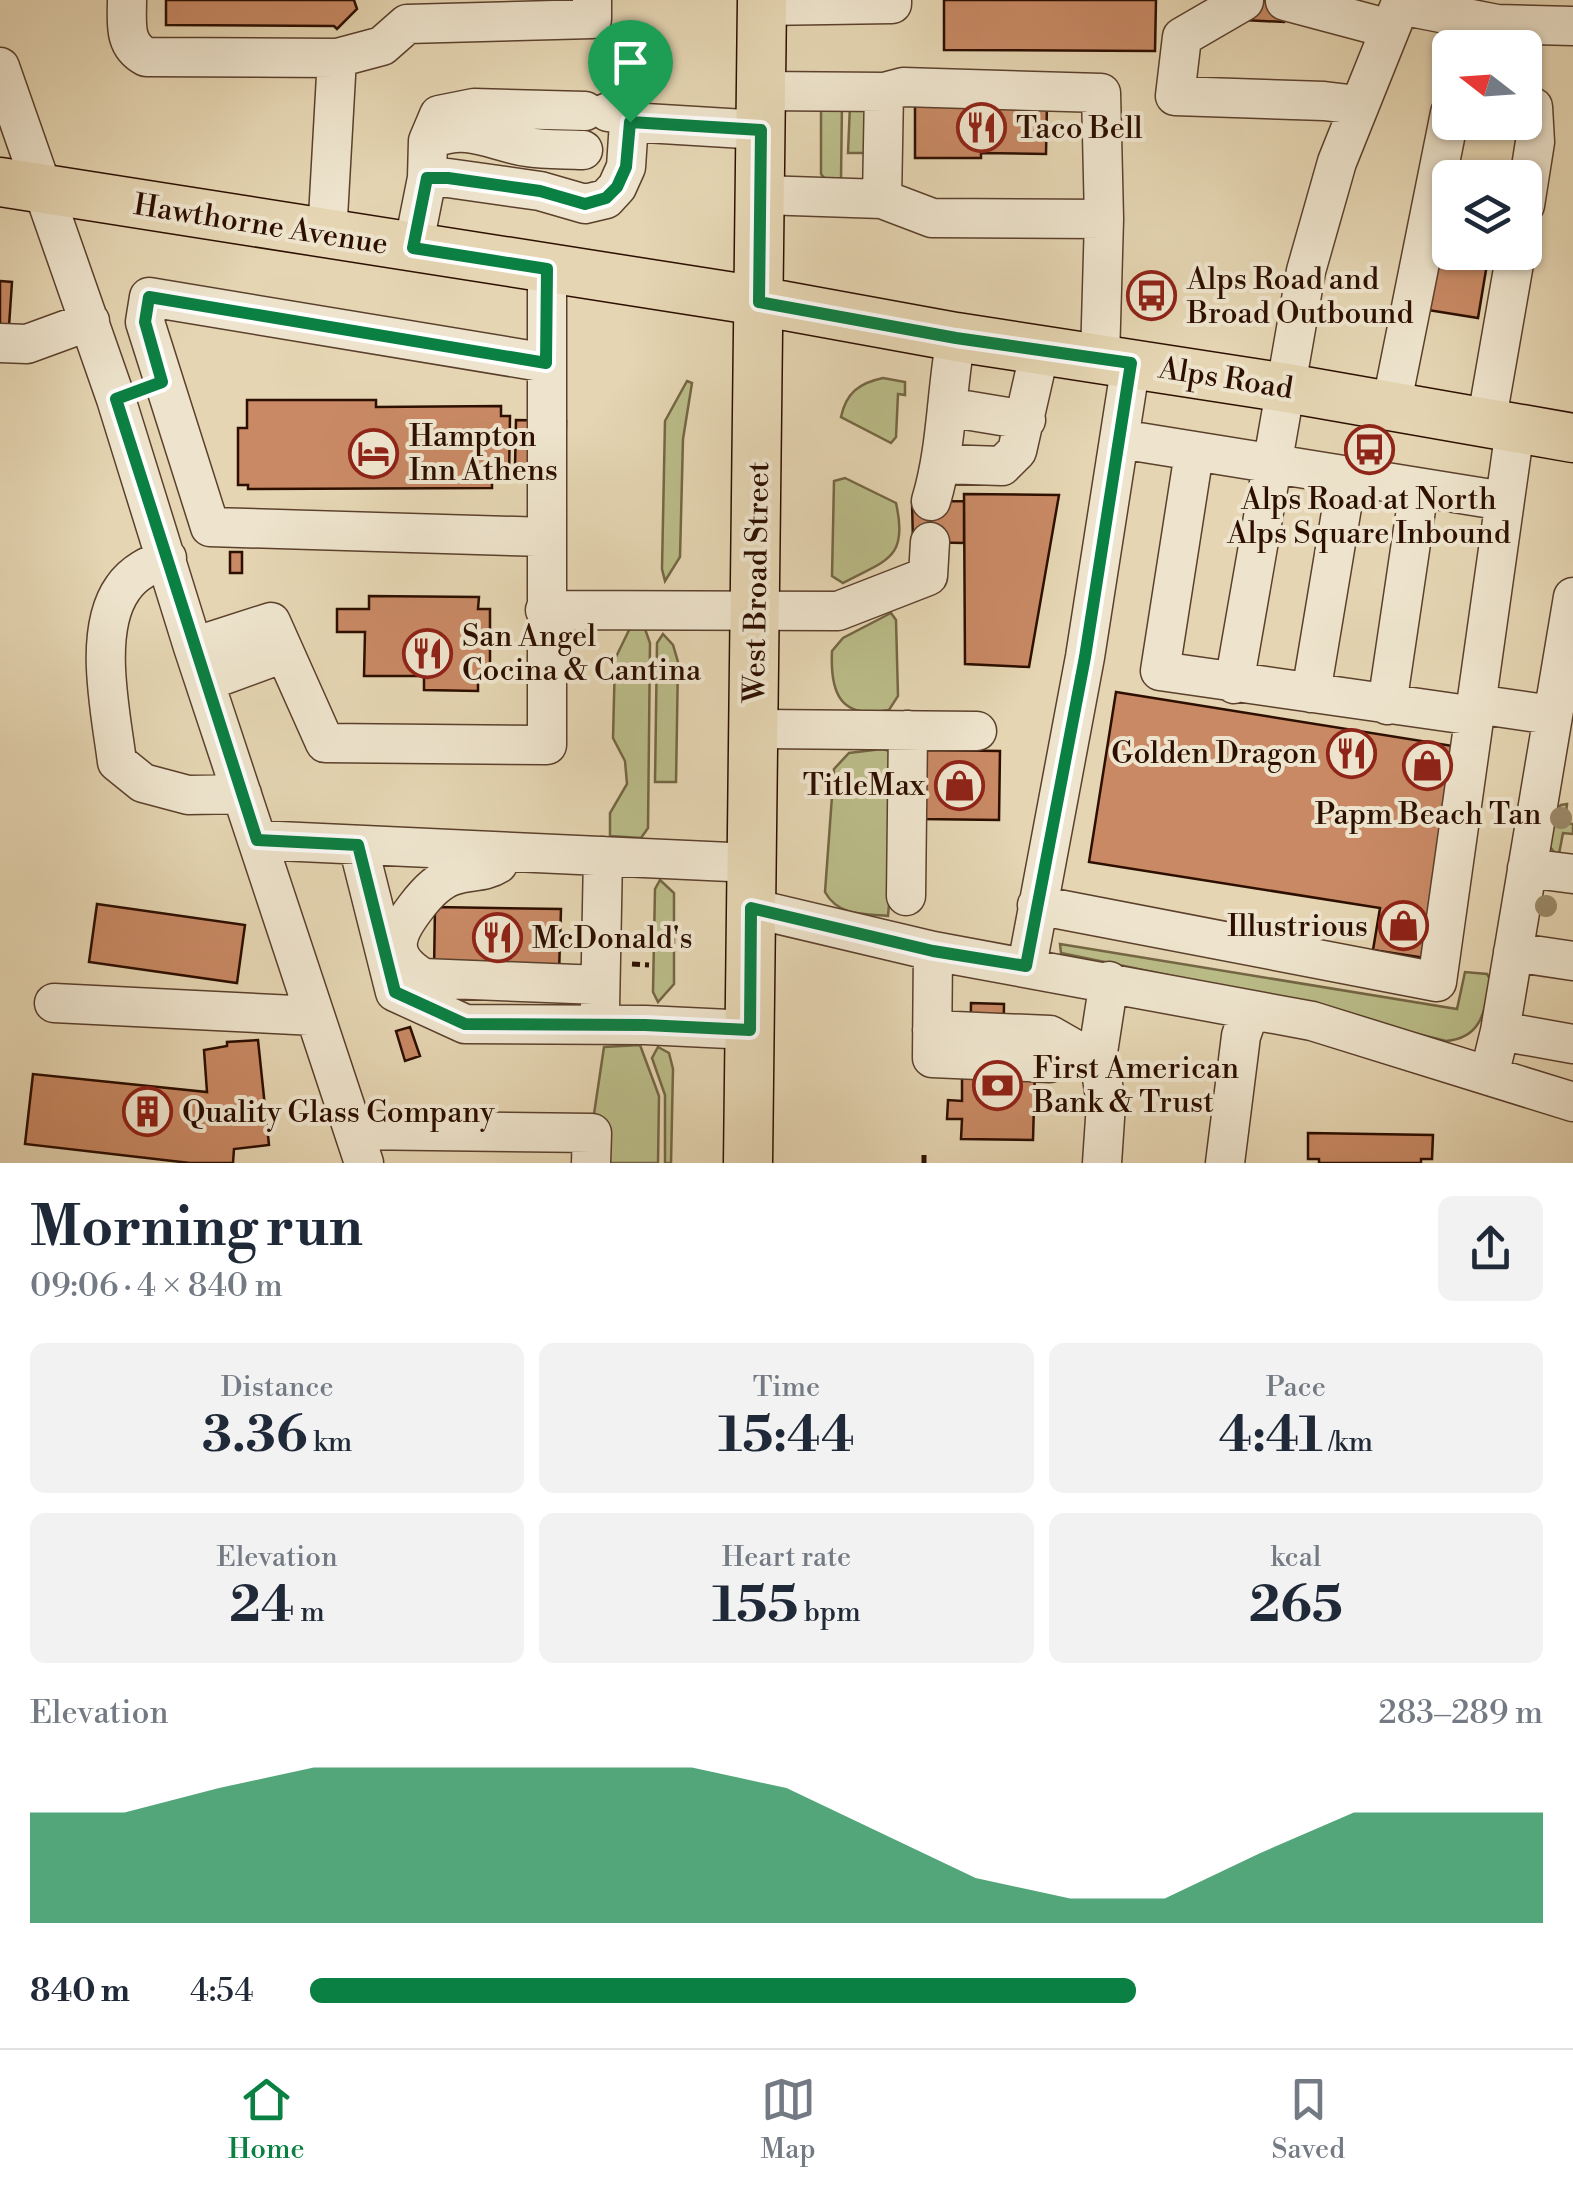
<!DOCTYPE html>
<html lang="en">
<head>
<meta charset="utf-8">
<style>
  body { margin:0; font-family:"Libre Bodoni",serif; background:#f2f2f3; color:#1f2937; height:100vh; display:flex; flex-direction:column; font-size:38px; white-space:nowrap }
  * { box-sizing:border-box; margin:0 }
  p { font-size:32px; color:#747a83 }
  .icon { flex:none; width:55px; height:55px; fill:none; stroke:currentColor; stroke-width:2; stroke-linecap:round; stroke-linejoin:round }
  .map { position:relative; height:1163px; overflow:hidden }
  .panel { display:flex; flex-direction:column; background:#fff; flex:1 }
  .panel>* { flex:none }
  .needle { width:65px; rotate:287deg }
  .buttons { position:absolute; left:1432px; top:30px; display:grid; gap:20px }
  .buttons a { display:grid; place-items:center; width:110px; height:110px; border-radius:15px; background:#fff; box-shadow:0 2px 8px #0004; font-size:50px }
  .pin { position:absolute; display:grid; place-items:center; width:85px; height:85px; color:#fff; margin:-102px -42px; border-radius:50% 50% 50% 0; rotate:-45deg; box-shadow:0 0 10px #0007 }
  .pin .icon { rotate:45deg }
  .round { display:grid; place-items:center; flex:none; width:105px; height:105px; border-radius:15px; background:#f2f2f3 }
  .headline { display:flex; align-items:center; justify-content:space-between; height:170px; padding:0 30px }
  h1 { font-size:55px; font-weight:800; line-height:75px }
  .figures { display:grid; grid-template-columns:repeat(3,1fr); gap:15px; height:170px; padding:10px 30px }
  .figures div { display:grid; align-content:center; border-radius:15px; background:#f2f2f3; text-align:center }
  .figures b { font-size:50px; font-weight:800 }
  .figures small { font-size:28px; font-weight:400 }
  .figures p { font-size:28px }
  .chart { height:280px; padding:20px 30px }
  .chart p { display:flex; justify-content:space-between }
  .chart svg { width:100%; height:180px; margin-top:10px; fill:#0b8043; opacity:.7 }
  ul { padding:0 30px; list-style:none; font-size:32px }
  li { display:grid; grid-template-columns:160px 120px 1fr; align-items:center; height:75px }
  li i { height:25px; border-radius:12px; background:#0b8043 }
  .tab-bar { display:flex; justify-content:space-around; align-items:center; height:140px; border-top:2px solid #e0e1e3; background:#fff; font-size:28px; color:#747a83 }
  .tab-bar a { display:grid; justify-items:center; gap:5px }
  .tab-bar .selected { color:#0b8043 }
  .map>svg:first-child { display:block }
  .green { fill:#babc88; stroke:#746644; stroke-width:2.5 }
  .building { fill:#c88964; stroke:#2d0f00; stroke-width:2.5 }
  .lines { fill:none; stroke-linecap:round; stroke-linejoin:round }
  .minor-casing { stroke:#5b402c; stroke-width:41 }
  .major-casing { stroke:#2d0f00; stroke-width:51 }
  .path { stroke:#2d0f00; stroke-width:5; stroke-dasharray:8 5; stroke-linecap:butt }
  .minor { stroke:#eee4cd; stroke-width:38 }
  .major { stroke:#e5d5b2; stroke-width:48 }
  .tree { fill:#9b8a6a }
  .route-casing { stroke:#fff; stroke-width:20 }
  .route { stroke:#0b8043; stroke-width:12 }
  .labels { text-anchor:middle; stroke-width:8; stroke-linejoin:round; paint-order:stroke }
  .poi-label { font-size:30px; fill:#2d0f00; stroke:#eee4cd; text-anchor:start }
  .street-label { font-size:30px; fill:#2d0f00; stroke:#eee4cd }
</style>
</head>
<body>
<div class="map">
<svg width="1573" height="1163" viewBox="0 0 1573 1163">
  <rect width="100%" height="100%" fill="#e5d5b2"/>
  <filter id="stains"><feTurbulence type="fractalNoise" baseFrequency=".002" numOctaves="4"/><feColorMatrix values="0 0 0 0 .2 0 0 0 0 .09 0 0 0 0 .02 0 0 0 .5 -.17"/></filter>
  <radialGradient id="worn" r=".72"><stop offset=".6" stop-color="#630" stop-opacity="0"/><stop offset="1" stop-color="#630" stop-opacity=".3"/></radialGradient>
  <path class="green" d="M842,104L841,180L825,179L821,174V110Z
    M850,105L867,107L873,153H848Z
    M883,378L905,382V395L898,394L896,437L891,443L841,417C846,393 859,383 883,378Z
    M687,381L692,383L683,439L680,557L665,581L662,569L665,421Z
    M845,478L896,503C909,560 885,560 843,583L832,576L834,481Z
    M891,613L896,620L898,696L889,710C840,720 830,693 832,651L843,638Z
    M630,628L645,629L650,643L648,828L641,838L610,836V813L627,784L625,761L613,738L615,659Z
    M663,634L673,645L678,662L676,782H655L657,643Z
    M882,749L890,751L895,903L889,904L888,916C864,914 838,916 825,892L834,769L849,753Z
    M1567,804L1565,823L1573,824V834L1563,833L1559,854H1556L1549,846L1555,810L1561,805Z
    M660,880L674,893V984L658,1002L653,992L655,889Z
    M1060,944L1457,1009L1465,972L1487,974L1490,979C1485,1009 1483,1038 1446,1041L1245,991L1061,953Z
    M640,1045L659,1096L658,1163H606L601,1121L594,1114L604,1047Z
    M658,1047L669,1053L673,1069L671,1163H665V1095L652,1058Z"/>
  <path class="building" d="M166,0H354L357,9L337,29L334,26L166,25Z
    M944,0H1156L1155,51L944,50Z
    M1244,0H1285L1284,22L1244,20Z
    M915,95L1047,103L1046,154L981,153V158H915Z
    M1450,196V252H1489L1478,318L1428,310Z
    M0,281L12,282L9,326L0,325Z
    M247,400H376V407L501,406V416H510L509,478H492V488L248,489V485H238V428H247Z
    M516,420L566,421L565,469L515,468Z
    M964,494L1059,495L1029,667L965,664Z
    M964,501V543L913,542L912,502Z
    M230,552H242V573H230Z
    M369,596L479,597L478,609H490V673H478V691L424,690V676H364L365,632H337V609H369Z
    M1116,692L1459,747L1425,958L1373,950L1380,908L1089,862Z
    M922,750L1000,751L999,820L921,819Z
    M97,904L245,925L237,983L89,962Z
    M435,907L561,909L559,973L434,971Z
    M971,1003L1004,1004L1003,1068L1035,1069L1033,1140L961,1139L962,1119H947L948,1100L962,1101V1068L970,1069Z
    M410,1027L420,1056L405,1061L396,1031Z
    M258,1040L269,1145L234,1149L233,1163H190L25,1144L33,1074L207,1092L204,1050L227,1046V1042Z
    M1308,1133L1433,1135L1432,1159H1421V1163H1319V1159H1308Z"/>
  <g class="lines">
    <defs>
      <path id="minor" d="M127,0C127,23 123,45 146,57L337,58
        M1244,1L1182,37L1175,96L1324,101L1357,105
        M1285,1L1390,29
        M1400,5L1497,24L1573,26
        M762,6L892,4V0
        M0,67L116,399L193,647L364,1163
        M762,91L884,92L903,87L1101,93L1104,219L1100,358
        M1525,103L1533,107L1535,142L1525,205
        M608,112L621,113L629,122L761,130
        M435,138C468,124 494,142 527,147C545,150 565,149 583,150
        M427,178H448L540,191L585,204L606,199L617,187L626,167L629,122
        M760,195L882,199L932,218L1104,219
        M882,199L884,92
        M327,235L337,58L382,46L407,24L592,19V0
        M413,248L427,178L428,141L439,115L474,108L585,111
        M0,343L27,344L90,321
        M947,407L1026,420
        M1391,407L1450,113
        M1486,424L1516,252
        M1120,439L1504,501
        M1194,453L1160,671L1475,716
        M942,464L1002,466L1017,451L1040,350
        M931,501C947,448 946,392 956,337
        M546,537L210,527L145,322L149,297L547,363
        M167,558C150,565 134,572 123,588C92,631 111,713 117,762L143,783L188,795L242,794
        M545,610L838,611L928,576L930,542
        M193,647L271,622L325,743L547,745V269
        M205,682L284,653
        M1234,684L1306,271L1337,162L1402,0
        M1311,693L1347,477
        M1476,704L1552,715
        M1387,705L1419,489
        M754,729L977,731
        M257,840L752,863
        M358,845L395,992L465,1024L645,1025L750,1030
        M498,864C484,873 468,870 452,876C438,881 425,895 416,907C393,937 388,956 423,978L600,985
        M1527,868L1573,874
        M906,896L908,730
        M1037,905L1437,982L1515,429
        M751,908L933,951L1312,1021L1573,1102
        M933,951L932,1058L1050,1063L1078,1051
        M1513,952L1573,961
        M1027,966L1085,657L1131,363
        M54,1003L315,1016
        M600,1009L603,856
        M932,1030L1050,1035L1078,1051
        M1500,1031L1573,1044
        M1489,1076L1500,1031L1573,597
        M353,1130L592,1133L591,1163
        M1102,1163L1106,1104L1098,1052L1109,981
        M1225,1163L1241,1036L1250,1010"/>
      <path id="major" d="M0,182L759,301L956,337L1287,388L1573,438
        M748,1163L762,0"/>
    </defs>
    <use href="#minor" class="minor-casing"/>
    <use href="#major" class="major-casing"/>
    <path class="path" d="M632,964L649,965
      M924,1163V1154"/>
    <use href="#minor" class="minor"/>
    <use href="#major" class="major"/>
  </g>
  <g class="tree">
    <circle cx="1561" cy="818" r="11"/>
    <circle cx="1546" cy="906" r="11"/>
  </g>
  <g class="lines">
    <defs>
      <path id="route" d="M630,122L761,130L759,302L956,338L1131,363L1085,657L1026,966L933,951L751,908L750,1030L645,1025L465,1024L395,992L358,845L257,840L116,399L162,382L145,322L149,297L546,363L547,269L413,248L427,178H448L540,191L585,204L606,198L617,187L626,167Z"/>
    </defs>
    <use href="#route" class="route-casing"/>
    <use href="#route" class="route"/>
  </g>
  <defs>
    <symbol id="restaurant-ring" viewBox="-11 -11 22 22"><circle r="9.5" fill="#eee4cd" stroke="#8f2418" stroke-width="1.5"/><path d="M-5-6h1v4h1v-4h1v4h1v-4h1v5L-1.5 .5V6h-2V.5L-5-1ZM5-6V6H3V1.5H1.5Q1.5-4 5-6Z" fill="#8f2418"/></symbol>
    <symbol id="bus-ring" viewBox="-11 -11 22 22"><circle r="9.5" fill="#eee4cd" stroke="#8f2418" stroke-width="1.5"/><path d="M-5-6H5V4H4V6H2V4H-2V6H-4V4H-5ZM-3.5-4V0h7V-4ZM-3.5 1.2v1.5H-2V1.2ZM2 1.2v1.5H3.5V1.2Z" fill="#8f2418"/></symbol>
    <symbol id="hotel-ring" viewBox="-11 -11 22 22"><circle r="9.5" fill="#eee4cd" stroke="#8f2418" stroke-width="1.5"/><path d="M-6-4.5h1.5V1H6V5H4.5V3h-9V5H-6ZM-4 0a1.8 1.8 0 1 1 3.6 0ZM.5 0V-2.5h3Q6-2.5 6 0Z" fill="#8f2418"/></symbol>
    <symbol id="shop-ring" viewBox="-11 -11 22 22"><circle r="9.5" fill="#eee4cd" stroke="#8f2418" stroke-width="1.5"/><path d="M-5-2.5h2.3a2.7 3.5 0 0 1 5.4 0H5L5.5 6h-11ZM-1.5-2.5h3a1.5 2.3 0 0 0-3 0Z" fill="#8f2418"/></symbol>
    <symbol id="bank-ring" viewBox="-11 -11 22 22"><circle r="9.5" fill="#eee4cd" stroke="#8f2418" stroke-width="1.5"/><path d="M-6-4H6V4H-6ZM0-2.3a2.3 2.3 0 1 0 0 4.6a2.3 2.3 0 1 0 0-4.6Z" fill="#8f2418"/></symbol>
    <symbol id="building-ring" viewBox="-11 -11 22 22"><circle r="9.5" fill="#eee4cd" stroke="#8f2418" stroke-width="1.5"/><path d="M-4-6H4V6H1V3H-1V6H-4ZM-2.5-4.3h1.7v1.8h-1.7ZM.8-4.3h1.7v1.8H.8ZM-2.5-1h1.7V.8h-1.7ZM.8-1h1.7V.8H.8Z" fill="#8f2418"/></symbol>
  </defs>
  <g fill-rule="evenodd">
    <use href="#restaurant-ring" x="954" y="100" width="55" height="55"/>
    <use href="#bus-ring" x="1124" y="268" width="55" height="55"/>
    <use href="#bus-ring" x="1342" y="422" width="55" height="55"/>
    <use href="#hotel-ring" x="346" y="426" width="55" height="55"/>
    <use href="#restaurant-ring" x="400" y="626" width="55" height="55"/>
    <use href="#restaurant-ring" x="1324" y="726" width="55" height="55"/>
    <use href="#shop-ring" x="1400" y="738" width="55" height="55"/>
    <use href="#shop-ring" x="932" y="758" width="55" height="55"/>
    <use href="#shop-ring" x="1376" y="898" width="55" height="55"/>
    <use href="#restaurant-ring" x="470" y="910" width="55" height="55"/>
    <use href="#bank-ring" x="970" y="1058" width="55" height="55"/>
    <use href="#building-ring" x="120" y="1084" width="55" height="55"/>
  </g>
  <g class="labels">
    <g class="poi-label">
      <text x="1016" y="138">Taco Bell</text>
      <text x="1187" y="289">Alps Road and<tspan x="1187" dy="34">Broad Outbound</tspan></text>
      <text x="409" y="446">Hampton<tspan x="409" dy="34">Inn Athens</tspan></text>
      <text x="1369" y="509" text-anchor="middle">Alps Road at North<tspan x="1369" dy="34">Alps Square Inbound</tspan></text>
      <text x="462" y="646">San Angel<tspan x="462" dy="34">Cocina &amp; Cantina</tspan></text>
      <text x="1317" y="763" text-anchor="end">Golden Dragon</text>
      <text x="925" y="795" text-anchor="end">TitleMax</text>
      <text x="1428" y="824" text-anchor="middle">Papm Beach Tan</text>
      <text x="1368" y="936" text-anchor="end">Illustrious</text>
      <text x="532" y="948">McDonald's</text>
      <text x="1033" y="1078">First American<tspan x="1033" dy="34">Bank &amp; Trust</tspan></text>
      <text x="182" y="1122">Quality Glass Company</text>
    </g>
    <g class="street-label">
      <text transform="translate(261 224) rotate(9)" y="10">Hawthorne Avenue</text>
      <text transform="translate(1226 378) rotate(9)" y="10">Alps Road</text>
      <text transform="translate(756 582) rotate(-89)" y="10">West Broad Street</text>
    </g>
  </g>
  <rect width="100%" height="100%" filter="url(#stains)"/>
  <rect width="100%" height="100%" fill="url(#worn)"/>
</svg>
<div class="buttons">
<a><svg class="needle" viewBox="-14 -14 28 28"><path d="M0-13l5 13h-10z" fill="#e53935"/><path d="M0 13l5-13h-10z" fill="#747a83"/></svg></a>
<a><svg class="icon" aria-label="layers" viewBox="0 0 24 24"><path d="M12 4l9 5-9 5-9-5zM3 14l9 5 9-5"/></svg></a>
</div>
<div class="pin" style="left:630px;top:122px;background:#1e9e55"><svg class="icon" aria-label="arrive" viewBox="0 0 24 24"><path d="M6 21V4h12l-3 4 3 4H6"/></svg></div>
</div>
<section class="panel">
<div class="headline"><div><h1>Morning run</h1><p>09:06 · 4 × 840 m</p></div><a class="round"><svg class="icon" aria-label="share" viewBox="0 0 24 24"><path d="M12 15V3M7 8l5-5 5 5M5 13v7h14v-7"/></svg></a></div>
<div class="figures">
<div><p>Distance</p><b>3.36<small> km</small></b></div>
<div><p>Time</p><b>15:44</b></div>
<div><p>Pace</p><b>4:41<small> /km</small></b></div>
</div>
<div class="figures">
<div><p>Elevation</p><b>24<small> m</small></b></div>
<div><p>Heart rate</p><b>155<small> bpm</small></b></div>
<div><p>kcal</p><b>265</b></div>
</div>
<div class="chart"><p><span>Elevation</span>283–289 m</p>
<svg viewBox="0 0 160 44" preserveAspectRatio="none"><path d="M0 44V17L10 17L20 11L30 6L40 6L50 6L60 6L70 6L80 11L90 22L100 33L110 38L120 38L130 27L140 17L150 17L160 17V44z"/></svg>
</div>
<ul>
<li><b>840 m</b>4:54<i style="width:67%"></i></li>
</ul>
</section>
<nav class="tab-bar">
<a class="selected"><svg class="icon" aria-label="home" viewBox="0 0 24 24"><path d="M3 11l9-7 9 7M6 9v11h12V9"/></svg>Home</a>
<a><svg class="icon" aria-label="map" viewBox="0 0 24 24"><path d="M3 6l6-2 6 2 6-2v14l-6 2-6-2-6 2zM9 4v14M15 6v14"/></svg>Map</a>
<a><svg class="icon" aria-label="saved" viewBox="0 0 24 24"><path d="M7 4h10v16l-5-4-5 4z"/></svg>Saved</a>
</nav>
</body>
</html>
